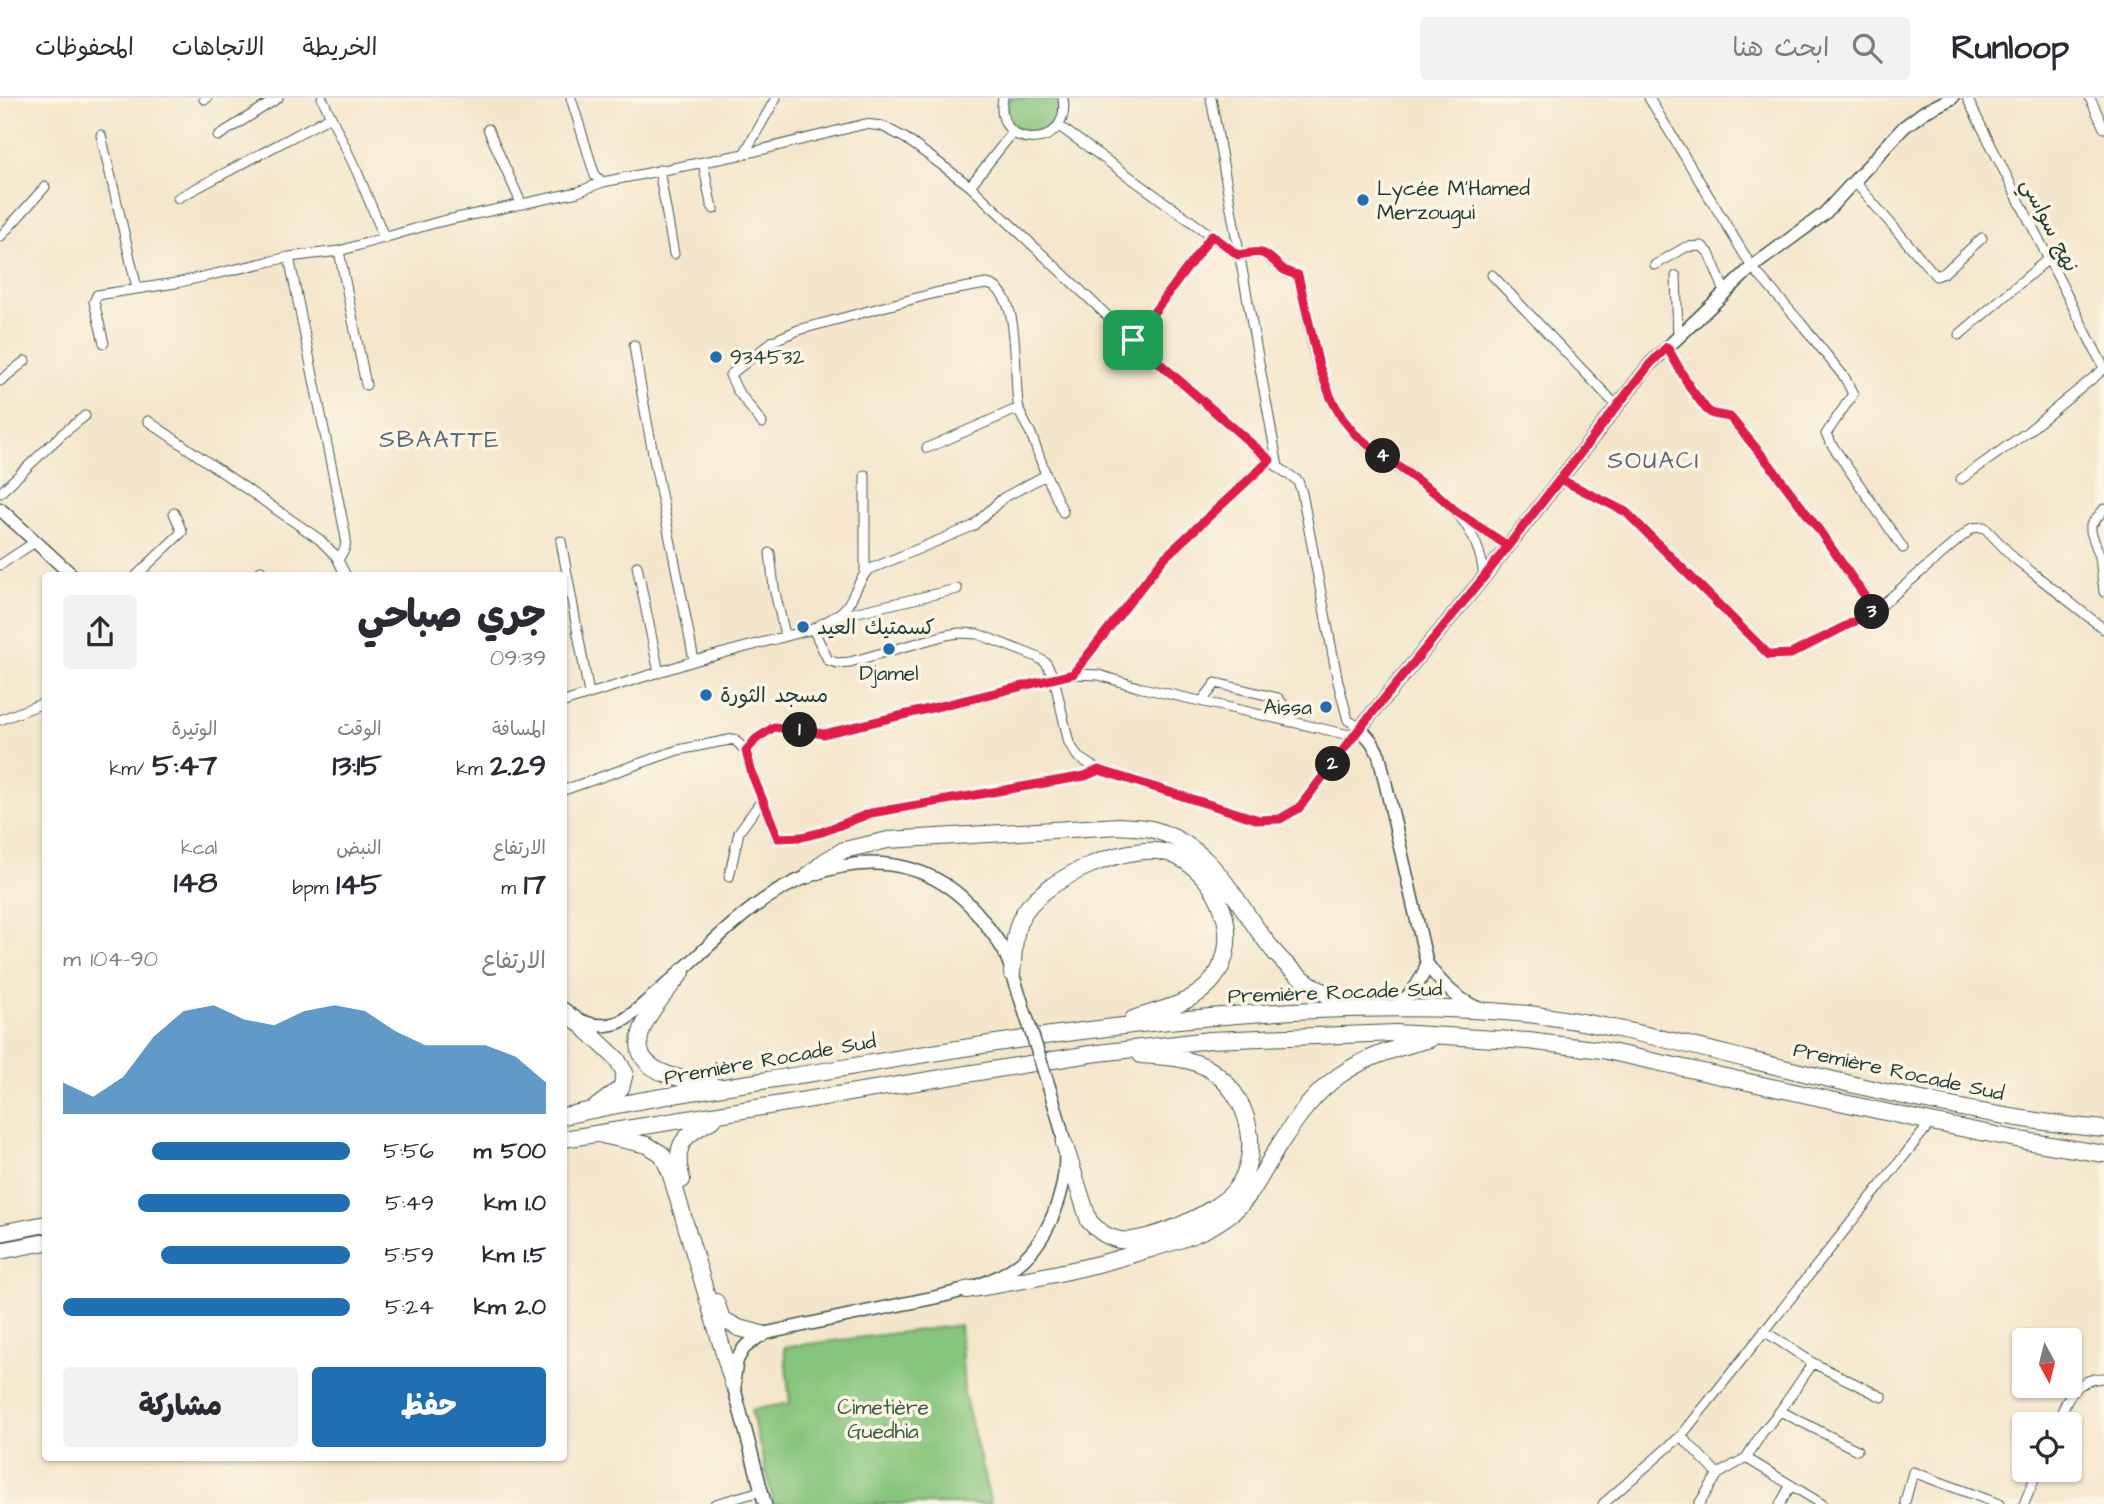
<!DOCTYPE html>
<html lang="ar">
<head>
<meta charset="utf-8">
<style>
  body { margin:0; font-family:"Architects Daughter","Playpen Sans Arabic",sans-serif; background:#f2f2f3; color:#2b2b33; direction:rtl; height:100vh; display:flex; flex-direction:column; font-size:26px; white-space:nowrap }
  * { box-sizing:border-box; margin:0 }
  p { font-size:23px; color:#7c7c81 }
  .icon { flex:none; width:38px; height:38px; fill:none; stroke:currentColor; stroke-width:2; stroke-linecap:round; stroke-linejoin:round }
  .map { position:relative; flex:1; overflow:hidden; direction:ltr }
  .sheet { position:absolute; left:42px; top:474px; width:525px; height:889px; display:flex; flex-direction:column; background:#fff; border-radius:7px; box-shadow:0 2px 5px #0004; direction:rtl }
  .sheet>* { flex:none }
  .needle { width:46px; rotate:173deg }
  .tools { position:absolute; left:2012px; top:1230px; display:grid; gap:14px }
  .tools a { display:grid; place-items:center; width:70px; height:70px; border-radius:7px; background:#fff; box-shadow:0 2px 5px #0004; font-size:35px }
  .pin { position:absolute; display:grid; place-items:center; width:60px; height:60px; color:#fff; margin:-30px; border-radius:14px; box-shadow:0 4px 10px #0006 }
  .km { position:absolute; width:35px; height:35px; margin:-18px; border-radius:50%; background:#222; color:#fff; font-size:19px; line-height:35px; text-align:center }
  .round { display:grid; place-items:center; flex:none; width:74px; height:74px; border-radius:7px; background:#f2f2f3 }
  .overview { display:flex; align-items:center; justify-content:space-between; height:119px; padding:0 21px }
  h1 { font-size:38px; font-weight:800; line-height:52px }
  .figures { display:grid; grid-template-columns:repeat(3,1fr); gap:10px; height:119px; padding:7px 21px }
  .figures div { display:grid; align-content:center }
  .figures b { font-size:30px; font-weight:800 }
  .figures small { font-size:19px; font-weight:400 }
  .figures p { font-size:19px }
  .chart { height:196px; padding:14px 21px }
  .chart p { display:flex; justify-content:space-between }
  .chart svg { width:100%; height:126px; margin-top:7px; fill:#1f6fb2; opacity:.7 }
  .cta { display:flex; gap:14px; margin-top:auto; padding:14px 21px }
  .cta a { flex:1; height:80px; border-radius:7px; background:#1f6fb2; color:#fff; font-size:28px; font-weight:800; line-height:80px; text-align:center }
  .cta a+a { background:#f2f2f3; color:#2b2b33 }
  ul { padding:0 21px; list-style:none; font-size:23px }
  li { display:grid; grid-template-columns:112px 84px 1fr; align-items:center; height:52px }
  li i { height:18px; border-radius:9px; background:#1f6fb2 }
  header { display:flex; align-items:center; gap:42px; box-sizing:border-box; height:98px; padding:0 35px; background:#fff; border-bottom:2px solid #e1e1e2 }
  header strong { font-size:33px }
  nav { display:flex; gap:38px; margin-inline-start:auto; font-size:24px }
  .search { width:490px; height:63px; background:#f2f2f3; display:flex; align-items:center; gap:18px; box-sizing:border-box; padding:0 24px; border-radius:7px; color:#7c7c81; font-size:26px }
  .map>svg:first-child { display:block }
  .green { fill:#86c57c; stroke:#528158; stroke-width:2 }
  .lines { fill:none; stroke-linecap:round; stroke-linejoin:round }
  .street-casing { stroke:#3f564b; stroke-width:11 }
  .secondary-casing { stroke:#3f564b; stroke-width:15 }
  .highway-casing { stroke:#3f564b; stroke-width:18 }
  .street { stroke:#fff; stroke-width:9 }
  .secondary { stroke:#fff; stroke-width:12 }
  .highway { stroke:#fff; stroke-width:16 }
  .secondary-bridge-casing { stroke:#3f564b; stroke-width:15; stroke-linecap:butt }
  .secondary-bridge { stroke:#fff; stroke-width:12 }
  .route-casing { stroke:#fff; stroke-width:14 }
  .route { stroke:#e11d48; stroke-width:9 }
  .poi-dot { fill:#1f6fb2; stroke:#fcf5e5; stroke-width:2.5 }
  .labels { text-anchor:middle; stroke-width:7; stroke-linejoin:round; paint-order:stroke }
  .poi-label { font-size:21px; fill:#1f3d34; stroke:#fcf5e5; text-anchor:start }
  .street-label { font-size:21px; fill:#1f3d34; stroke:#fcf5e5 }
  .park-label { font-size:21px; fill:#395f46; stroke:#fcf5e5 }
  .quarter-label { font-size:24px; letter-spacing:2px; fill:#586776; stroke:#fcf5e5 }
</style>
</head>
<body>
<header>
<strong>Runloop</strong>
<div class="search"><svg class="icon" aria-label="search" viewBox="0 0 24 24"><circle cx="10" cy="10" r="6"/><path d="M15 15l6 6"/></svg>ابحث هنا</div>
<nav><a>الخريطة</a><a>الاتجاهات</a><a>المحفوظات</a></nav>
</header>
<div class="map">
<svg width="2104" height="1406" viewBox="0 0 2104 1406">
  <rect width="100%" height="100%" fill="#fcf5e5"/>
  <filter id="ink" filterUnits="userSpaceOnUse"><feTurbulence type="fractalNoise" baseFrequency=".0143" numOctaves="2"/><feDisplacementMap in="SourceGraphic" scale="14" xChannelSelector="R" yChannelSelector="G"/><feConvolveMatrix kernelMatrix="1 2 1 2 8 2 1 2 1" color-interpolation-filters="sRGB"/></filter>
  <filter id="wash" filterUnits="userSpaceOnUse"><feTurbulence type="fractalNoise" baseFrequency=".00686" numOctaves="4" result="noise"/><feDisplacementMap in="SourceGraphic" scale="28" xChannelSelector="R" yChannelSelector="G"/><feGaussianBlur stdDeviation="1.57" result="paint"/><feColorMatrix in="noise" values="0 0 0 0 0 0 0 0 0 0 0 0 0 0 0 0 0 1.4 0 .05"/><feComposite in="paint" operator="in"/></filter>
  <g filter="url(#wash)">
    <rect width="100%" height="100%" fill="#f4e6cb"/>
    <path class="green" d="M1009,0H1056C1068,48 995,44 1009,0Z
      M960,1227L964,1295L991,1406H774L751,1312L790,1305L784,1249Z"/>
  </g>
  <g filter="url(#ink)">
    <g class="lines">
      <defs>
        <path id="street" d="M322,0L358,76L385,141
          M1003,0C992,53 1072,55 1063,0
          M1211,0L1278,369
          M1649,0L1752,169L1800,224L1845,280L1853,296L1826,336L1832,347L1903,450
          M1967,0L2104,270
          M2090,0L2104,30
          M204,1L207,0
          M1059,28L1238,157L1262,155L1287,175L1298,177C1309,224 1314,280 1342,320C1385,383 1475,387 1484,479
          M488,31L521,105
          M101,37L137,190
          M218,38L278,0
          M744,56L776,0
          M703,64L711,106L714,111
          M659,72L674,156
          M1854,83L1936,178L1944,175L1982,140
          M970,88L1013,34
          M178,100L330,19
          M0,139L45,89
          M339,153L366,287
          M289,159L346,440L345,450L338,462
          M1655,167L1686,149L1702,148L1709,155L1725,194
          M1492,177L1617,308
          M1676,178L1678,239
          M1959,237L2048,161
          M1133,242L1211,137
          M104,245L94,204L97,197L176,185L289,159L339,153L438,124L578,94L603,84
          M634,247C650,354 675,458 694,563
          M1667,249L1691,291L1707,312L1713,316L1730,319L1770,367L1819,432L1875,513
          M0,283L25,263
          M148,323L319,441L336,458L346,478
          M762,325L737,292L730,277L773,243L798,232L935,195L986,186C1024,190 1012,283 1019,311C1021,320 1027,327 1031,336C1036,349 1041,363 1046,377L1003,400L973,428L868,472C858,483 855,496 847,508C839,519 824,524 813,531
          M927,350L1019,310
          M1046,377L1063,414
          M1560,381L1626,414L1769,557L1791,556L1875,513L1972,430L1984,429L2014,460L2104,531
          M1961,381L2026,335L2104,271
          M0,395L62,336L85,318
          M2104,411L2091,427V434L2100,459L2104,494
          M1461,417L1508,448
          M561,443L589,596
          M770,455L774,490L785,537
          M0,467L35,444
          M637,468L659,575
          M865,475V377
          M136,478L182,434L174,415
          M255,478L261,473
          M836,519L957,491
          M1073,576L1164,460L1273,359
          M1202,603L1216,585L1278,600L1289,614L1291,624
          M564,604L694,563L813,531L828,562L837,565L850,564L946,537L959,535L978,536L1037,559L1046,565L1054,580L1069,645L1078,659L1095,670L1259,722L1280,721L1299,710L1360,630L1348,622L1338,584L1302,395L1298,383L1278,369L1133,242L970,88L905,40L882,28L865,26L744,56L603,84L595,78L571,0
          M0,622L46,604
          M1099,672L1085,678L871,715L822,734L802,739L777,740L752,676L746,653L756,641L774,629L824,636L1073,576L1099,577L1138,589L1354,638
          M564,692L678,652L734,641L746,653
          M729,779L739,734L762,702
          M1764,1233L1813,1265L1780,1313L1857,1352
          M1813,1265L1882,1299
          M1780,1313L1762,1335L1746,1360L1822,1406
          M2057,1326C2067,1301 2073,1281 2104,1280
          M1681,1338L1718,1376L1699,1406
          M1718,1376L1746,1360
          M1905,1404L1913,1374L1999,1406
          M715,1406L761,1393
          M1603,1406L1681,1338L1931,1024
          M1780,1406L1791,1387
          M2024,1406L2038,1372"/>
        <path id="secondary" d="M0,411L73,478
          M564,911C580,926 600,932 622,923C632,918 642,907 651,900C685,872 715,839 750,812C825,753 927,742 987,828C993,836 1000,845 1005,855C1012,870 1016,888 1022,905
          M1391,911C1409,900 1420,887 1427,866
          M1480,911C1457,902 1441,886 1427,866L1379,657L1372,644L1360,630L1484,479L1650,266L1752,169L1824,116L1904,29L1924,14L1952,0
          M765,1406L733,1286L737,1262L744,1250L762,1236C807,1226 853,1217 898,1207C936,1199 977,1193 1010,1172C1048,1148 1071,1088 1064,1044C1061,1027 1055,1009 1050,992"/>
        <path id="highway" d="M809,777L825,763L844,752L888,742L1119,728C1129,729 1141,729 1151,731C1220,750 1235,809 1277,857C1298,881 1324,895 1351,910
          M682,874C661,902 607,953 666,976C681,981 698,984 714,988
          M1012,875C1014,859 1013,838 1020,822C1037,783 1127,743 1168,755C1220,772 1250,848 1206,889C1187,907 1158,912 1133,921
          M576,922L617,961L625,975L621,990L596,1009
          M564,1018C658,997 754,985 849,969C1004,942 1159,919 1316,912C1387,909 1458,909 1528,916C1604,925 1677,944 1750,962C1867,990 1984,1020 2104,1031
          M602,1037L647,1047L662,1056L670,1074L733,1286
          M564,1041L1090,956L1210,942L1396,935L1528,943L1602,952L1931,1024L2026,1043L2104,1056
          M1064,1045L1089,1123C1098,1133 1107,1140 1120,1142C1147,1146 1218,1114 1235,1092C1265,1054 1248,995 1209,971C1189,959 1163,959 1141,957
          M682,1082C672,1046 684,1037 714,1021
          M0,1135L46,1126
          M0,1153L46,1144
          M966,1192C1027,1182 1088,1171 1147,1152C1178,1143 1209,1134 1234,1113C1252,1098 1264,1072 1276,1052C1321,980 1349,962 1430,941
          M716,1204L722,1221L739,1230L762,1236"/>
      </defs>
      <use href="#street" class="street-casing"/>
      <use href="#secondary" class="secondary-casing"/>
      <use href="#highway" class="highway-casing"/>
      <use href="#street" class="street"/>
      <use href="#secondary" class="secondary"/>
      <use href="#highway" class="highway"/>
      <defs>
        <path id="secondary-bridge" d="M1022,905L1050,992"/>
      </defs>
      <use href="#secondary-bridge" class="secondary-bridge-casing"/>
      <use href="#secondary-bridge" class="secondary-bridge"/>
    </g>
  </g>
  <g class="lines" filter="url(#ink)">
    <defs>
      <path id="route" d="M1133,242L1270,362L1164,460L1073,576L824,636L774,629L756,641L746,653L752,676L778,740L802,739L822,734L871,715L1085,678L1099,672L1259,722L1280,721L1299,710L1360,630L1484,479L1560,381L1626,414L1769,557L1791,556L1875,513L1819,432L1770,367L1730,319L1713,316L1707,312L1691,291L1667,249L1650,266L1508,448L1457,414L1438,397L1375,352L1355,336L1342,320L1331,300L1319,268L1298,177C1278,174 1277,161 1262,155C1255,153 1245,156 1238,157L1212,137L1133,242"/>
    </defs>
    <use href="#route" class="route-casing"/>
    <use href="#route" class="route"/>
  </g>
  <g class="poi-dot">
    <circle cx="1363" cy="102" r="7"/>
    <circle cx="716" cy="259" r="7"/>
    <circle cx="803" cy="529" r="7"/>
    <circle cx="889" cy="551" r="7"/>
    <circle cx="706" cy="597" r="7"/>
    <circle cx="1326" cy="609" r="7"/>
  </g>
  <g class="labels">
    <g class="poi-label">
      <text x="1377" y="97">Lycée M'Hamed<tspan x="1377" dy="24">Merzougui</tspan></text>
      <text x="730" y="266">934532</text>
      <text x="817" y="536">كسمتيك العيد</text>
      <text x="889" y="582" text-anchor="middle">Djamel</text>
      <text x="720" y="604">مسجد الثورة</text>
      <text x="1312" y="616" text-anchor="end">Aissa</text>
    </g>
    <g class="street-label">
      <text transform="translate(2050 127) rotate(63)" y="7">نهج سواسي</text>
      <text transform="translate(1335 894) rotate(-2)" y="7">Première Rocade Sud</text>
      <text transform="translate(770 961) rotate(-10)" y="7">Première Rocade Sud</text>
      <text transform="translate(1899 973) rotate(12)" y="7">Première Rocade Sud</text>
    </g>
    <g class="park-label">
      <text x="883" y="1316">Cimetière<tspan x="883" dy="24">Guedhia</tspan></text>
    </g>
    <g class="quarter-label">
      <text x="440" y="349">SBAATTE</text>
      <text x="1654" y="370">SOUACI</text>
    </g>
  </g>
</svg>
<div class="tools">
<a><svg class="needle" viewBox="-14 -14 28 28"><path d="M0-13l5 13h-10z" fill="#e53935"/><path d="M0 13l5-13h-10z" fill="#7c7c81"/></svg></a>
<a><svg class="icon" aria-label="locate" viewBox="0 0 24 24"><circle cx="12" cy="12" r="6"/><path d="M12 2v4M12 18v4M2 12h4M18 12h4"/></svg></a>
</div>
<div class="pin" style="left:1133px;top:242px;background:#1e9e55"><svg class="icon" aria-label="arrive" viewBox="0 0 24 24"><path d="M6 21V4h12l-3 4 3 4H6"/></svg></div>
<b class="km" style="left:800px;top:632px">1</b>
<b class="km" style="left:1333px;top:666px">2</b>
<b class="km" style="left:1872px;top:514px">3</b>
<b class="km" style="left:1383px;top:358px">4</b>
<section class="sheet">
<div class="overview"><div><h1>جري صباحي</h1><p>09:39</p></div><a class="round"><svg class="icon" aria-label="share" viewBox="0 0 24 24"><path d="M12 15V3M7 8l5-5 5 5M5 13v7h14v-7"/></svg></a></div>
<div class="figures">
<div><p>المسافة</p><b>2.29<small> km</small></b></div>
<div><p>الوقت</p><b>13:15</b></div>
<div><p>الوتيرة</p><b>5:47<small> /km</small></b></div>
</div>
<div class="figures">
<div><p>الارتفاع</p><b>17<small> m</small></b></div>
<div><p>النبض</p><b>145<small> bpm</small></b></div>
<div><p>kcal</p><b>148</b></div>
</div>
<div class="chart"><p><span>الارتفاع</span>90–104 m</p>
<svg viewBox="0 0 160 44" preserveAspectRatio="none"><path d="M0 44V33L10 38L20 31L30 17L40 8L50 6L60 11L70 13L80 8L90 6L100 8L110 15L120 20L130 20L140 20L150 24L160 33V44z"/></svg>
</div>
<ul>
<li><b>500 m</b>5:56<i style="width:69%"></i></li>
<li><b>1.0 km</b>5:49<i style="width:74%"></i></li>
<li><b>1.5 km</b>5:59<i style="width:66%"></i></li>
<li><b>2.0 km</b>5:24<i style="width:100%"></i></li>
</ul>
<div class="cta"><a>حفظ</a><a>مشاركة</a></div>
</section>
</div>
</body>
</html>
